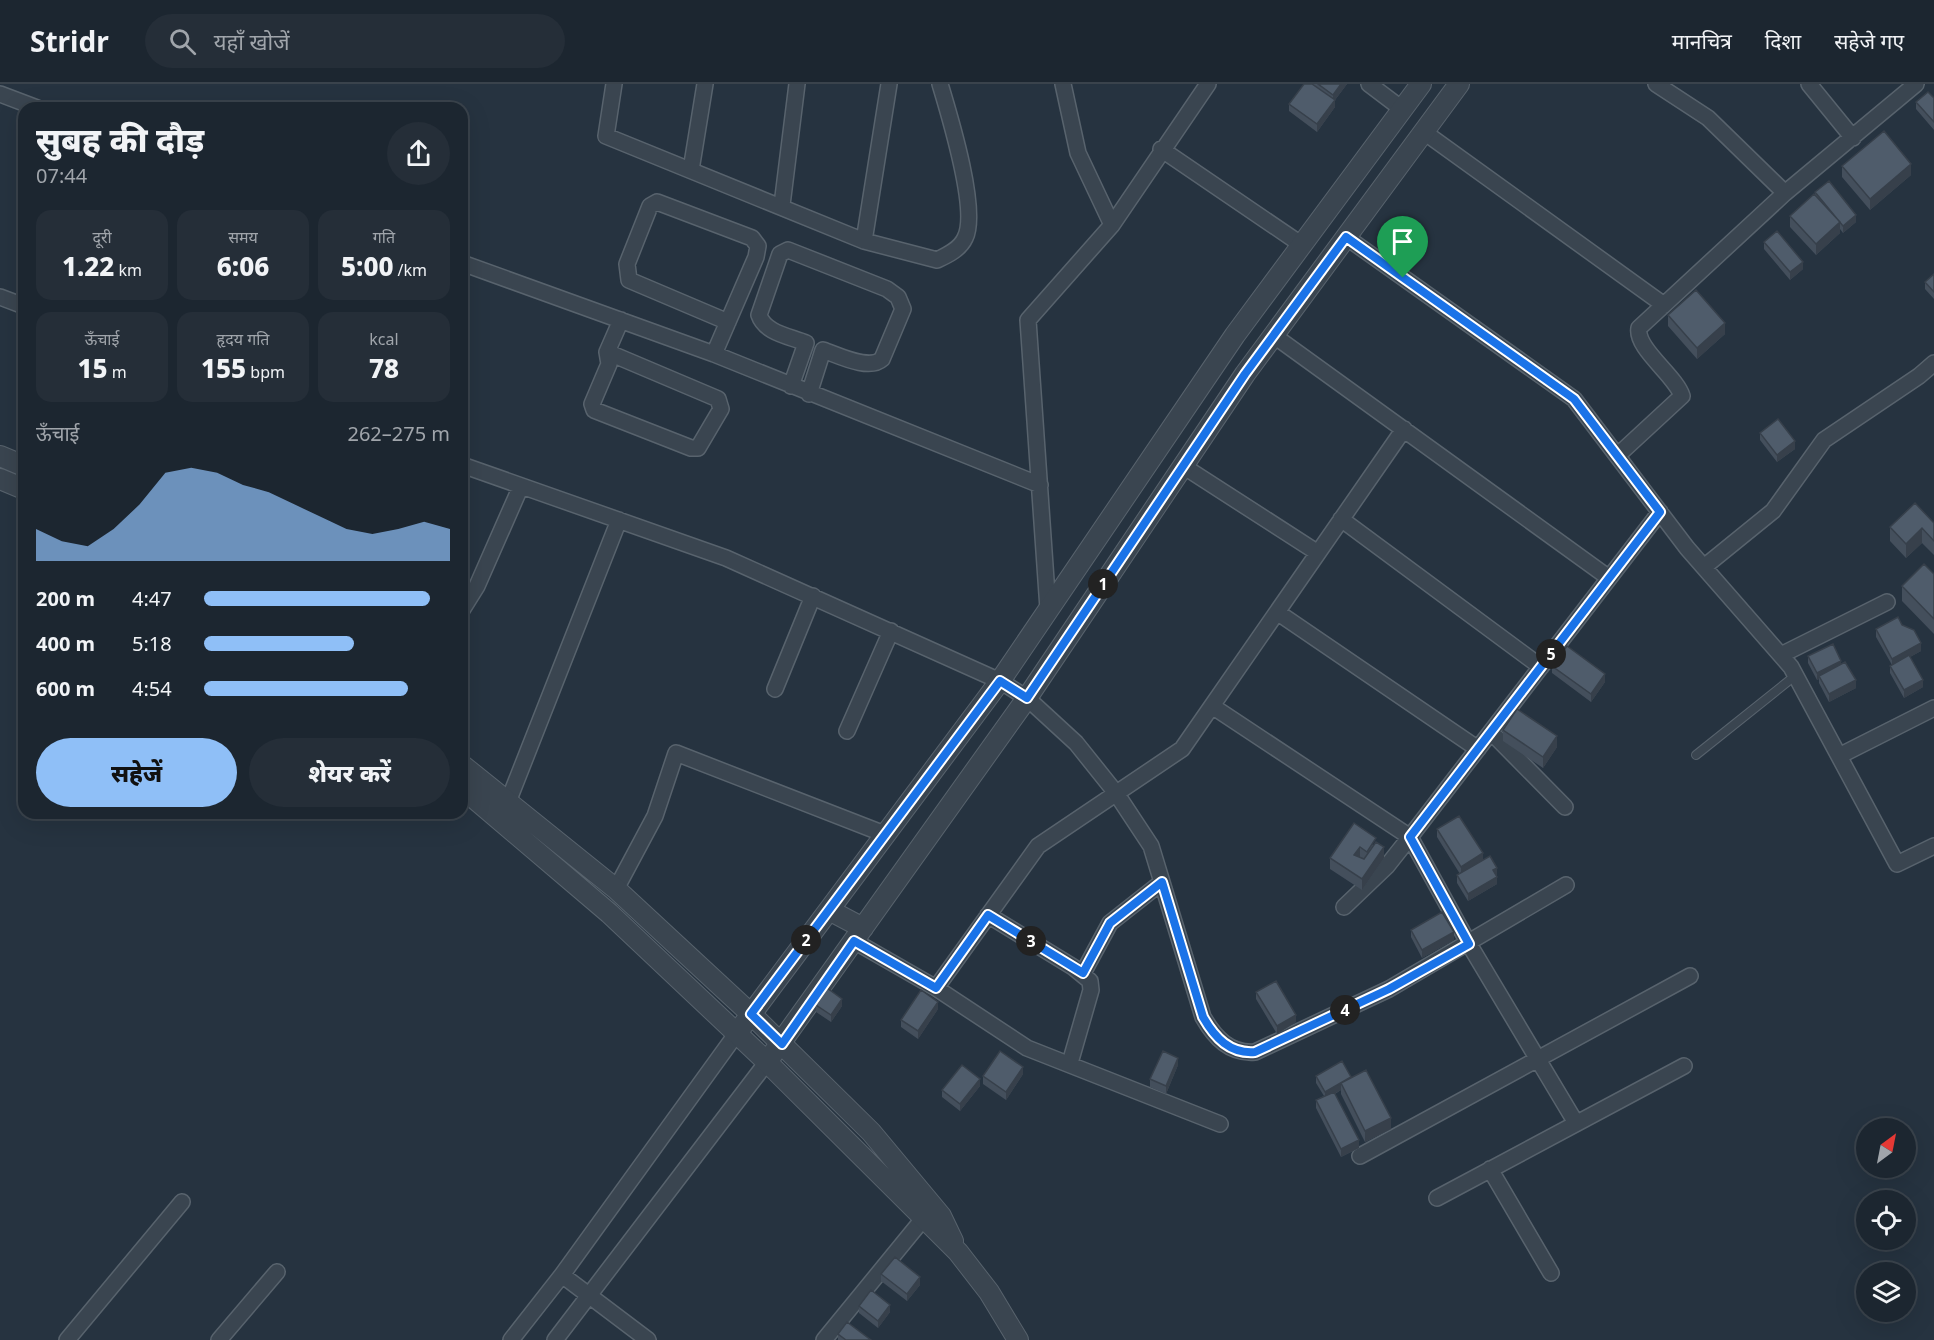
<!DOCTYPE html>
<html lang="hi">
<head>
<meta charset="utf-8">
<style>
  body { margin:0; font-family:"Noto Sans","Noto Sans Devanagari",sans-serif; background:#252e38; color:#f1f3f6; height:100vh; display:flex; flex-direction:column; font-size:22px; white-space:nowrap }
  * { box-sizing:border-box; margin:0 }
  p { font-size:20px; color:#a0a5ab }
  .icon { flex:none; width:33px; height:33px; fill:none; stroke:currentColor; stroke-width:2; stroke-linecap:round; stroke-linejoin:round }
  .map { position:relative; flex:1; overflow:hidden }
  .sheet { position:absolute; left:18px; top:18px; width:450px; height:717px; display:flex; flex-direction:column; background:#1c2630; border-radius:18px; box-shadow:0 6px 24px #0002,0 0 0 2px #3a434c }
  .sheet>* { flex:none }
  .needle { width:39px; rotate:32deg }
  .tools { position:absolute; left:1856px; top:1034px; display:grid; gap:12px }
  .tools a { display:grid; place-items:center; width:60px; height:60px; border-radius:50%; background:#1c2630; box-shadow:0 6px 24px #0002,0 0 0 2px #3a434c; font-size:30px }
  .pin { position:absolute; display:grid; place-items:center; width:51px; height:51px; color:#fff; margin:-62px -26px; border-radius:50% 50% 50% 0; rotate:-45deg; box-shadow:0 0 6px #0007 }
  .pin .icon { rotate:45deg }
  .km { position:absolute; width:30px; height:30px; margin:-15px; border-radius:50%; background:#222; color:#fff; font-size:16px; line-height:30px; text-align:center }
  .round { display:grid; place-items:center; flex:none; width:63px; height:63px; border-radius:32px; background:#252e38 }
  .head { display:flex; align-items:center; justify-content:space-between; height:102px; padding:0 18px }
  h1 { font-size:33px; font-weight:800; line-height:45px }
  .stats { display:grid; grid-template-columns:repeat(3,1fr); gap:9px; height:102px; padding:6px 18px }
  .stats div { display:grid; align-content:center; border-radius:15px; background:#252e38; text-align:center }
  .stats b { font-size:26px; font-weight:800 }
  .stats small { font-size:16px; font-weight:400 }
  .stats p { font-size:16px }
  .chart { height:168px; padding:12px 18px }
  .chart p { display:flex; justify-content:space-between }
  .chart svg { width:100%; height:108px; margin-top:6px; fill:#8fbff7; opacity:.7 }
  .cta { display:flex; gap:12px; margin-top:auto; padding:12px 18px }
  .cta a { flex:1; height:69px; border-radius:36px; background:#8fbff7; color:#111; font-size:24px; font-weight:800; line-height:69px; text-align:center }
  .cta a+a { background:#252e38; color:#f1f3f6 }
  ul { padding:0 18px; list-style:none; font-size:20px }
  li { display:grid; grid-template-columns:96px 72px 1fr; align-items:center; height:45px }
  li i { height:15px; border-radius:8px; background:#8fbff7 }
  header { display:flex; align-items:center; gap:36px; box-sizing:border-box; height:84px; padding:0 30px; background:#1c2630; border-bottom:2px solid #3a434c }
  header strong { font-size:28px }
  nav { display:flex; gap:33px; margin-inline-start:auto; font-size:21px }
  .search { width:420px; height:54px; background:#252e38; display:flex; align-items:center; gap:15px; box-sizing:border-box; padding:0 21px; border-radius:33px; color:#a0a5ab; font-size:22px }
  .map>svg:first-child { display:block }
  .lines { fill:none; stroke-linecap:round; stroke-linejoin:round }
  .service-casing { stroke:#58636d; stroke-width:10 }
  .minor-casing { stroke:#58636d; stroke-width:18 }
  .tertiary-casing { stroke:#58636d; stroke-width:22 }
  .service { stroke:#3a4550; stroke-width:8 }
  .minor { stroke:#3a4550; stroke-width:15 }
  .tertiary { stroke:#3a4550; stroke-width:20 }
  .wall { fill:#444f5c }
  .shaded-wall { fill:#37404b }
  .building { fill:#4f5c6b; stroke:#37404b; stroke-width:1.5 }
  .route-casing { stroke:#fff; stroke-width:12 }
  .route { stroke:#1a73e8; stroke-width:8 }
</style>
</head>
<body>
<header>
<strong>Stridr</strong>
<div class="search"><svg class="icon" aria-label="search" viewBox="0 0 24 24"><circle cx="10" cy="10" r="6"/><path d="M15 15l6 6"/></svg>यहाँ खोजें</div>
<nav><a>मानचित्र</a><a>दिशा</a><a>सहेजे गए</a></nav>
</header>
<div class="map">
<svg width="1934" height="1256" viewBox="0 0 1934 1256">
  <rect width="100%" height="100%" fill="#263340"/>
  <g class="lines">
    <defs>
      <path id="service" d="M1696,671L1796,591"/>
      <path id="minor" d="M614,0L606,52L864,157L937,176C948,171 960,165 965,154C979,127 949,30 940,0
        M1063,0L1078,69L1112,141
        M1369,0L1402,25
        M1656,0L1708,34L1785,109
        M1809,0L1853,54
        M0,10L37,24
        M1424,48L1664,221
        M1161,65L1302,161
        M691,86L705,0
        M782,121L797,0
        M1346,153L1574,315L1687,464L1791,583L1897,780L1934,762
        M864,157L889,0
        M462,179L714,270L1040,401
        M0,213L24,222
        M1273,251L1609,494
        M607,268L718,315L721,325L698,364H691L594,326L592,320L609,280L607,268L621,236
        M714,270L756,173L758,162L752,154L657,118L650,122L627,180L629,196L728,238
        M791,302L806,259C789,252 765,249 759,231L780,170L788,166L887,205L898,213L903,225L882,275C869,287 838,271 823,266L809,310
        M1617,372L1682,312C1676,292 1635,264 1639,244L1785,109L1916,0
        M462,381L726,474L1000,597L1027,614L1076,659L1116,709L1151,762L1203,933C1215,954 1230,970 1255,968L1389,905L1566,801
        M1183,382L1318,469
        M1341,435L1541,583
        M1704,483L1773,427L1824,356L1919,292L1934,279
        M1048,525L1028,236L1112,141L1208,0
        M462,526L477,502L521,402
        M1277,528L1478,665
        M1781,571L1887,518
        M775,605L813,512
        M1212,622L1410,753L1387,782L1344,823
        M847,647L891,547
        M1491,648L1565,723
        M1839,672L1934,624
        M508,718L619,436
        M616,805L655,732L676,669L887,751
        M988,831L1073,883L1090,897L1091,906L1070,979
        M854,857L936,904L1027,964L1220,1040
        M1083,889L1110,839L1162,798
        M936,904L1038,762L1182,665L1404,345
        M1576,1039L1469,860L1410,753L1660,428
        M1360,1072L1690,892
        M1490,1085L1551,1189
        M1437,1114L1684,982
        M562,1191L648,1256
        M67,1256L182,1118
        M219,1256L277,1188
        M511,1256L562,1191L737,949
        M555,1256L767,978
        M824,1256L923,1135"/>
      <path id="tertiary" d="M0,372L24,382
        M0,395L24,405
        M462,681L616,805L751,930L871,1048L941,1132L953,1157
        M462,704L609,829L767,978L958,1168L989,1208L1018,1256
        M829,826L863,844
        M737,949L1000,597L1235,251L1421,0
        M767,978L1027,614L1245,290L1459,0"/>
    </defs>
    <use href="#service" class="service-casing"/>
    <use href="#minor" class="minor-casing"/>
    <use href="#tertiary" class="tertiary-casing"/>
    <use href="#service" class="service"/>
    <use href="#minor" class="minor"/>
    <use href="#tertiary" class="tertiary"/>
  </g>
  <path class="wall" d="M1304,0H1347L1335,16V23L1317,48L1289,27V20Z
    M1934,14V46L1916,25V18Z
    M1842,82L1911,91L1870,126L1842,93Z
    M1815,108L1856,138L1843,149L1840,145V149L1816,171L1790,143V132L1815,111Z
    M1764,158L1803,185L1790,196L1764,165Z
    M1934,190V215L1925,205V198Z
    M1668,231L1725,250L1697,275L1668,242Z
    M1760,349L1795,365L1777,378L1760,356Z
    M1934,439V471L1922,459L1906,474L1890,457V443Z
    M1934,490V550L1902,517V502Z
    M1902,541L1921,567L1910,573L1923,603L1904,614L1890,589V582L1892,581L1876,553V545Z
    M1808,572L1841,580L1856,604L1829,618L1819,599V595L1817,596L1808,579Z
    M1552,582L1605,598L1591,618L1552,589Z
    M1503,646L1557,663L1543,684L1503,657Z
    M1354,739L1384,774L1362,806L1330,785V774Z
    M1437,745L1483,776L1497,791L1496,792L1497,800L1468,817L1457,799V791L1460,790L1437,753Z
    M1411,846L1454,856L1422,874L1411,853Z
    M1256,908L1296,938L1277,950L1256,915Z
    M816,921L842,922L831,938L816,928Z
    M938,925L918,955L901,943V936Z
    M1178,981L1166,1010L1150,1003V995Z
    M1023,990L1006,1016L983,1000V992Z
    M1316,992L1351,994L1391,1045L1365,1058L1341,1010V1006L1335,1010L1359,1064L1341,1073L1316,1024V1016L1324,1012L1316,999Z
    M980,1002L960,1027L942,1013V1006Z
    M881,1190L920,1201L907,1217L881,1197Z
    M859,1222L890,1228L878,1244L859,1229Z
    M838,1250L871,1256H838Z"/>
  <path class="shaded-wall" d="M1341,0H1347L1335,16V23L1317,48V40L1333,18V11Z
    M1911,80V91L1870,126V115Z
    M1856,131V138L1843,149V142Z
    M1840,138V149L1816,171V160Z
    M1803,178V185L1790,196V188Z
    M1725,239V250L1697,275V264Z
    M1795,357V365L1777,378V371Z
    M1922,444V459L1906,474V460Z
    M1921,559V567L1892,583V575Z
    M1841,577V585L1819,592V595L1817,596V589Z
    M1605,590V598L1591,618V610Z
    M1856,596V604L1829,618V610Z
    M1923,596V603L1904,614V606Z
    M1557,652V663L1543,684V673Z
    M1360,763V774L1354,771Z
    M1384,763V774L1362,806V795Z
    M1483,769V776L1461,790V783Z
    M1497,784V791L1493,794V786Z
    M1497,793V800L1468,817V810Z
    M1454,848V856L1422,874V866Z
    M842,915V922L831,938V931Z
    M938,918V925L918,955V947Z
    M1296,931V938L1277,950V942Z
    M1178,974V981L1166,1010V1002Z
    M1023,983V990L1006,1016V1008Z
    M1351,993V1000L1341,999V1006L1325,1015V1008Z
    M980,995V1002L960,1027V1020Z
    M1391,1034V1045L1365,1058V1047Z
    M1359,1056V1064L1341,1073V1065Z
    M920,1193V1201L907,1217V1210Z
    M890,1221V1228L878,1244V1237Z"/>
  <path class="building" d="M1304,0H1312L1335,16L1317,40L1289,20Z
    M1318,0H1341L1333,11Z
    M1928,8L1934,14V38L1916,18Z
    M1884,47L1911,80L1870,115L1842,82Z
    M1829,97L1856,131L1843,142L1815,108Z
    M1814,110L1840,138L1816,160L1790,132Z
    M1777,147L1803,178L1790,188L1764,158Z
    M1934,190V208L1925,198Z
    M1696,206L1725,239L1697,264L1668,231Z
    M1778,335L1795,357L1777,371L1760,349Z
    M1915,419L1934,439V457L1922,444L1906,460L1890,443Z
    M1924,480L1934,490V535L1902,502Z
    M1898,533L1902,541L1914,546L1921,559L1892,575L1876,545Z
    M1833,560L1841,577L1817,589L1808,572Z
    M1567,562L1605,590L1591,610L1552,582Z
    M1909,571L1923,596L1904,606L1890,582Z
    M1845,578L1856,596L1829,610L1819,592Z
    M1517,625L1557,652L1543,673L1503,646Z
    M1459,732L1483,769L1461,783L1437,745Z
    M1354,739L1376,754L1367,768L1360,763L1354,771L1364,775L1376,758L1384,763L1362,795L1330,774Z
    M1490,772L1497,784L1493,786L1497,793L1468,810L1457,791Z
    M1442,828L1454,848L1422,866L1411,846Z
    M1276,897L1296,931L1277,942L1256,908Z
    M827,904L842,915L831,931L816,921Z
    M921,906L938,918L918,947L901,936Z
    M1000,967L1023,983L1006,1008L983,992Z
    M1163,967L1178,974L1166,1002L1150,995Z
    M1342,977L1351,993L1325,1008L1316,992Z
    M962,981L980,995L960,1020L942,1006Z
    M1366,986L1391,1034L1365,1047L1341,999Z
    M1334,1008L1359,1056L1341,1065L1316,1016Z
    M895,1173L920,1193L907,1210L881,1190Z
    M871,1206L890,1221L878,1237L859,1222Z
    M847,1238L871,1256H846L838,1250Z"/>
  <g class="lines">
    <defs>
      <path id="route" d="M1346,153L1574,315L1660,428L1410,753L1469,860L1389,905L1255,968C1230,970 1215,954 1203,933L1162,798L1110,839L1083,889L988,831L936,904L854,857L782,960L751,930L1000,597L1027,614L1245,290Z"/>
    </defs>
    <use href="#route" class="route-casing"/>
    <use href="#route" class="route"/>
  </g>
</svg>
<div class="tools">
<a><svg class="needle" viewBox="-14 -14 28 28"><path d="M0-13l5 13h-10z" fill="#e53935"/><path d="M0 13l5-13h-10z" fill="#a0a5ab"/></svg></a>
<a><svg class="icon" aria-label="locate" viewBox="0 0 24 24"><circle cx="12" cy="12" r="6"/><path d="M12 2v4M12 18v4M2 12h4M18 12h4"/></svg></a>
<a><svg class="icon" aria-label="layers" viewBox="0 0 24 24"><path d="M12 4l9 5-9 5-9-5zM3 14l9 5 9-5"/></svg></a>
</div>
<div class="pin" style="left:1403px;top:194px;background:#1e9e55"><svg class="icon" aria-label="arrive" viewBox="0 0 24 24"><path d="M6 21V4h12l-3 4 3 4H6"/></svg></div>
<b class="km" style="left:1103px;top:500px">1</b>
<b class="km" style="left:806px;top:856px">2</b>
<b class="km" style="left:1031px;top:857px">3</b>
<b class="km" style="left:1345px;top:926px">4</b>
<b class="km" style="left:1551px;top:570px">5</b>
<section class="sheet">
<div class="head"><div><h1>सुबह की दौड़</h1><p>07:44</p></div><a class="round"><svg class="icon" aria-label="share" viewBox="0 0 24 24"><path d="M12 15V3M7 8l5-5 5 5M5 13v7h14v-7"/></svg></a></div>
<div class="stats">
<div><p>दूरी</p><b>1.22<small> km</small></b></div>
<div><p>समय</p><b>6:06</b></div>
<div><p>गति</p><b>5:00<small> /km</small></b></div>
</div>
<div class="stats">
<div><p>ऊँचाई</p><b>15<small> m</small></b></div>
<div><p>हृदय गति</p><b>155<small> bpm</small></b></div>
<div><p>kcal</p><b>78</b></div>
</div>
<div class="chart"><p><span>ऊँचाई</span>262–275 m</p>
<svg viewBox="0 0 160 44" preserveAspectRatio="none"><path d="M0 44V31L10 36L20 38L30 31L40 21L50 8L60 6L70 8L80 13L90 16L100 21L110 26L120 31L130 33L140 31L150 28L160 31V44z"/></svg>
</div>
<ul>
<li><b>200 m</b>4:47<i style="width:92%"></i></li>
<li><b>400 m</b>5:18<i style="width:61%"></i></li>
<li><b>600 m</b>4:54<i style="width:83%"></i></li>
</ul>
<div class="cta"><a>सहेजें</a><a>शेयर करें</a></div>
</section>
</div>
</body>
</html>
